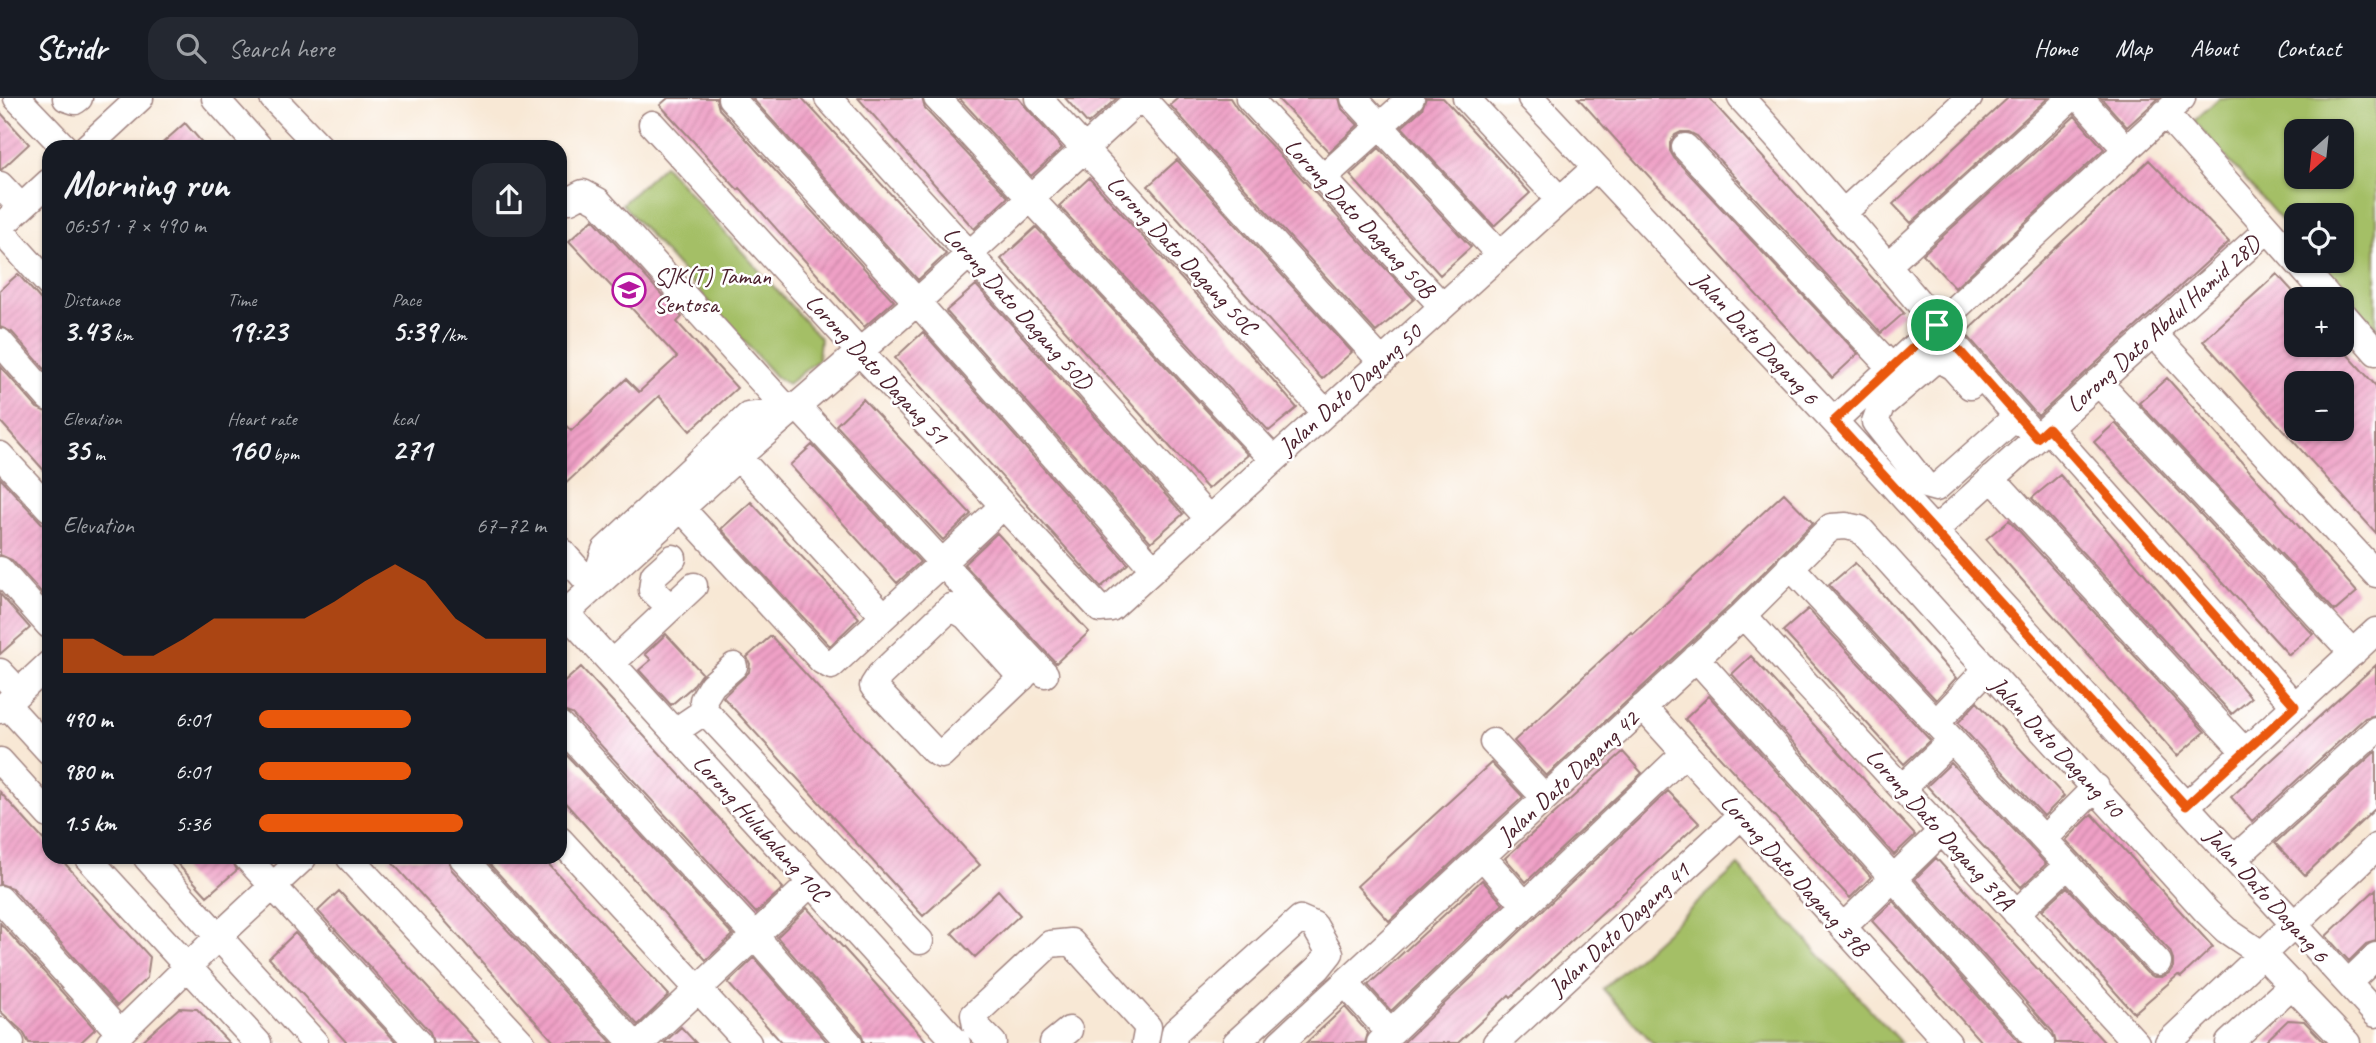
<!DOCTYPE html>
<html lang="en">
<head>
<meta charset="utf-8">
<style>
  body { margin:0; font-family:Caveat,sans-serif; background:#242831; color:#f1f3f6; height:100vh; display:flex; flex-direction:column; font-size:26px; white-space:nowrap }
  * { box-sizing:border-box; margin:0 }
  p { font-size:23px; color:#9ea1a6 }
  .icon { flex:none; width:38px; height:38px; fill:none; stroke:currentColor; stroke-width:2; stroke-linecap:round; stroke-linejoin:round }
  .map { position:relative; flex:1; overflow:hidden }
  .side { position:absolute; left:42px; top:42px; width:525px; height:724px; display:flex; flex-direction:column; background:#171b24; border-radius:21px; box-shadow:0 2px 5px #0004 }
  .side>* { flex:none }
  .needle { width:46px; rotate:207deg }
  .controls { position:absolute; left:2284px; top:21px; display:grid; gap:14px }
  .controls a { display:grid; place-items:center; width:70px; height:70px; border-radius:14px; background:#171b24; box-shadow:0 2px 5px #0004; font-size:35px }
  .pin { position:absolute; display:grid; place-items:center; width:60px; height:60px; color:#fff; margin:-30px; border:4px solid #fff; border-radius:50%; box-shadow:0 2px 7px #0007 }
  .round { display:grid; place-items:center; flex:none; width:74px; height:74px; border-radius:21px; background:#242831 }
  .head { display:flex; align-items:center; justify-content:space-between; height:119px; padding:0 21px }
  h1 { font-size:38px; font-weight:700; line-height:52px }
  .metrics { display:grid; grid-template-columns:repeat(3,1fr); gap:10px; height:119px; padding:7px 21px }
  .metrics div { display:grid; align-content:center }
  .metrics b { font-size:30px; font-weight:700 }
  .metrics small { font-size:19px; font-weight:400 }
  .metrics p { font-size:19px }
  .chart { height:196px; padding:14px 21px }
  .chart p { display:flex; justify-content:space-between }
  .chart svg { width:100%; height:126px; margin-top:7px; fill:#ea580c; opacity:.7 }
  ul { padding:0 21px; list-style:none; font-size:23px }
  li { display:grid; grid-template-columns:112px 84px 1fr; align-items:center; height:52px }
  li i { height:18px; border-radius:9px; background:#ea580c }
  header { display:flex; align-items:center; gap:42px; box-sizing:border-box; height:98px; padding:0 35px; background:#171b24; border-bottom:2px solid #363941 }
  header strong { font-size:33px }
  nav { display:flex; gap:38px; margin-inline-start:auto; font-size:24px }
  .search { width:490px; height:63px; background:#242831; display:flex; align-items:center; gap:18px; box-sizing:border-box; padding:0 24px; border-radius:21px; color:#9ea1a6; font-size:26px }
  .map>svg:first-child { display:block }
  .green { fill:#a4bf66; stroke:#776f48; stroke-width:2; fill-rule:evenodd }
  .building { fill:url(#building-hatch); fill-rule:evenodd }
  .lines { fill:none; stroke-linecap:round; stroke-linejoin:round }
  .minor-casing { stroke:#a18480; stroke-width:29 }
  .minor { stroke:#fff; stroke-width:26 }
  .route-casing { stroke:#fff; stroke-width:14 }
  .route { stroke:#ea580c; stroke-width:9 }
  .labels { text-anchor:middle; stroke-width:5; stroke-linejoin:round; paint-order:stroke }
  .street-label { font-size:24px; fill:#4a1f2b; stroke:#fff }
  .poi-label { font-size:24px; fill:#4a1f2b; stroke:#fff; text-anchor:start }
</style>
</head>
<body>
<header>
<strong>Stridr</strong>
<div class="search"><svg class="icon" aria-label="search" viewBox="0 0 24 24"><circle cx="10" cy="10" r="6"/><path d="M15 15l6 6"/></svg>Search here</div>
<nav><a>Home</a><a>Map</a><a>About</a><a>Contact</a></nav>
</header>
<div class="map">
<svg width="2376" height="945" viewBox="0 0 2376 945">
  <defs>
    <pattern id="building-hatch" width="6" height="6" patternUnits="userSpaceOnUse" patternTransform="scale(1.75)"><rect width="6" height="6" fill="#efa0c6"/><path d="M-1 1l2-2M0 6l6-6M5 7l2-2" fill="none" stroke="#ce89aa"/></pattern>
  </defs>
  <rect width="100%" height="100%" fill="#fff"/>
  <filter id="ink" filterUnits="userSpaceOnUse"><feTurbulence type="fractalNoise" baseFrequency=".0143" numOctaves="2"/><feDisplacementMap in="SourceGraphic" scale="14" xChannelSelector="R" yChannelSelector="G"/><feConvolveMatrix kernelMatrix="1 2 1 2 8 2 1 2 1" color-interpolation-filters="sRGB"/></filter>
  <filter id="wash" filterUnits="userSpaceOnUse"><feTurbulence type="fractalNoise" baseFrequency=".00686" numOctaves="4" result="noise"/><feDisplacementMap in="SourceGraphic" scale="28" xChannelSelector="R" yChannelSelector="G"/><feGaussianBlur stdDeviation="1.57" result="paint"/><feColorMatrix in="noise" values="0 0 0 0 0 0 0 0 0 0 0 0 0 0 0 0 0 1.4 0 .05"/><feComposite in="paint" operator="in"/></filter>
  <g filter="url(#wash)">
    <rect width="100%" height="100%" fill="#f8e8d5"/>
    <path class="green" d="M2219,0H2376V230L2317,163H2342V117H2296V139L2194,23ZM2296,33H2342V79H2296Z
      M664,67L820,240L818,262L788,286L775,278L622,106Z
      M1738,768L1901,945H1653L1603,891Z"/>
    <g id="blocks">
      <path class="building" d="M668,0H716L719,11L894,203L864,229L740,90L738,92L660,7Z
        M752,0H802L946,156L918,182Z
        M858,0H922L925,11L1008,99L974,131Z
        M959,0H1018L1062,50L1031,78Z
        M1065,0H1117L1088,26Z
        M1178,0H1230L1237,11L1414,201L1376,234L1170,7Z
        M1277,0H1339L1342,11L1358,27L1329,54Z
        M1426,0H1443L1530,95L1494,128L1402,29L1422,11Z
        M1578,0H1709L1904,215L1881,235L1697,38L1689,34H1681L1675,37L1670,45V53L1674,60L1858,256L1832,280Z
        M2008,0H2048L1911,125L1893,106Z
        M2101,0H2159L2127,29Z
        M0,14L29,46L1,72H0Z
        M2075,18L2104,51L1955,190L1923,156Z
        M185,25L206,49H158Z
        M1379,50L1471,149L1440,177L1350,77Z
        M1177,62L1352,254L1322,281L1148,88Z
        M2149,62L2229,144L2038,318L1965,235Z
        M1089,80L1254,260L1297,310L1269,333L1059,108Z
        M593,121L682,219L677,224L737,290L690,333L659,298L560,391V321L571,333L626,281L639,294L677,259L569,143Z
        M1036,129L1248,357L1208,391L1001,161Z
        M18,176L49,211V276L12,234L0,229V192Z
        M2277,176L2296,197V247H2339L2376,288V435L2203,243ZM2296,285H2342V331H2296Z
        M976,187L1183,416L1151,444L946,213Z
        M923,234L1128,466L1101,489L895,260Z
        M0,268L37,310L49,315V378L0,323Z
        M2167,280L2357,494L2335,513L2139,305Z
        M863,301L971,416L943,442L836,327Z
        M2115,325L2313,536L2289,557L2094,344Z
        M812,347L920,464L897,485L790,367Z
        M2060,377L2251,600L2232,616L2032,400Z
        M0,380L49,433V503L12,462L0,457Z
        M1784,395L1813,425L1732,506L1546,678L1514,643L1613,551L1631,534L1633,536Z
        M751,404L859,520L830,548L721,431Z
        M2009,422L2205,634L2177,658L1986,441Z
        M997,435L1089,534L1056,565L964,466Z
        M1855,465L1956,580L1936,602L1829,487Z
        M0,496L30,530L0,556Z
        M1808,511L1930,642L1904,666L1783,533Z
        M666,536L702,575L692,589L671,607L639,572L651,562L645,556Z
        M771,538L980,767L923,818L723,599L749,574L750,566L747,559Z
        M1751,558L1915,737L1894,757L1732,576Z
        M2376,567V617L2365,620L2252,723L2231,699Z
        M581,569L783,790L756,815L572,616L560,612V588Z
        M1709,598L1871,779L1850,800L1685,621Z
        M1977,604L2064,698L2044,718L1958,625Z
        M560,650L733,837L706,862L560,699Z
        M2376,653V710L2305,777L2275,745Z
        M1623,654L1642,675L1526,784L1505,760Z
        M1491,665L1523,699L1389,823L1357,788Z
        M1951,665L2046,766L2021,789L1927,688Z
        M1668,693L1699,725L1511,899L1509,897L1458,945H1403Z
        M0,694L49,748V760H60L150,859L147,880L117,908L12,790L0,786Z
        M2092,716L2213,849L2181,879L2178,877L2134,915L2042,812L2067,789L2147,875L2154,879H2162L2169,875L2173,869V861L2170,853L2066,742Z
        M172,760H231L237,772L207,798Z
        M388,760H448L451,771L612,945H555Z
        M484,760H543L669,897L638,927Z
        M1936,760L2084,922L2105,945H2056L2053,934L1915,781Z
        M1482,782L1503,806L1391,913L1368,887Z
        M2376,791V843L2366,846L2349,863L2326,838Z
        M998,792L1020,817L975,859L952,835Z
        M339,793L460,925L479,945H433L430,934L318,813Z
        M1893,803L2020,945H1982L1925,881L1872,823Z
        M807,810L858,866L928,945H864L861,935L777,839Z
        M0,825L95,931L80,945H29L23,934L0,913Z
        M295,835L397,945H347L269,860Z
        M754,860L828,945H782L728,885Z
        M1345,909L1368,935L1365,945H1306Z
        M179,910L197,911L229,945H140Z
        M2288,922L2304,923L2325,945H2264Z
        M681,929L696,945H664Z"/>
    </g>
  </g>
  <g filter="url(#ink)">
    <use href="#blocks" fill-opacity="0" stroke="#a18480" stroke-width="2"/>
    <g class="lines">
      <defs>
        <path id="minor" d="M17,0L64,49
          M66,0L75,3L79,0
          M215,0L259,49
          M273,0L320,49
          M731,0L917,204L1153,470
          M828,0L1208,420
          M937,0L1273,361
          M1038,0L1325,314
          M1142,0L1381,263
          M1249,0L1442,208
          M1354,0L1499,156
          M1466,0L1560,102
          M1531,0L1834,323L2376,916
          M1741,0C1844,110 1935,229 2037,340
          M2080,0L2126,51
          M2165,15L2330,201
          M652,26L859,253L1100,511L1111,510L1595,70
          M87,49L140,0
          M1685,49L1892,270
          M1323,80L1411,0
          M0,87L21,109
          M570,102L583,95L598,103L789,313
          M1844,114L1969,0
          M0,129L49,84
          M0,132L49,186
          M1888,167L2071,0
          M2342,215L2376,254
          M2153,235L2376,476
          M0,244L49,300
          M2098,284L2353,555
          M1970,288L1953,269L1937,260L1881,308L1875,324L1925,387L1936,390L2017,318
          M796,307L1045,576
          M1834,323L2182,0
          M2048,330L2295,608
          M0,357L49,410
          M738,359L884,518
          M1992,380L2245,654
          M681,410L822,563L831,568L1003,408
          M1934,433L2268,131
          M560,452L593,489
          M1790,468L2158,864
          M0,472L49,527
          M594,487L605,452L748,318L789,313
          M670,509L652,492L654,477L673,460
          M566,515L957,945
          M1743,517L2136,945
          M560,520L738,359L917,204L1140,0
          M1696,560L2041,945
          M612,565L694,488
          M0,574L19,594
          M1022,580L966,518L951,509L880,577L873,588L934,653L941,657L1036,566
          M6,606L49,653
          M1643,609L1948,945
          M0,612L49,566
          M705,613L703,602L712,587L734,568
          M1936,625L1986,572
          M560,627L755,838L849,945
          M674,634L705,613L920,843
          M1493,644L1545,700
          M0,663L49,717
          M1902,690L1952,642
          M2186,708L2376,533
          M2044,741L2096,689
          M560,742L748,945
          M1482,758L1525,807
          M88,760L258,945
          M147,760L315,945
          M247,760L418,945
          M350,760L522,945
          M463,760L633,945
          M2234,761L2376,632
          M0,801L120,935
          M2016,815L2068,767
          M1843,829L1942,733
          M1345,885L1390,935
          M2348,885L2376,858
          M0,933L11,945
          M110,945L219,838L303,760
          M641,945L811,785
          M993,945L976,928L974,917L1050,846L1071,844L1148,929L1145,945
          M1053,945L1069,932
          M1173,945L1175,934L1300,821L1314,827L1330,855L1318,870L1236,945
          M1280,945L1743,517L1831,429L1846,428L1860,431L2207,814L2226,832L2263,857L2347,945
          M1380,945L1685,655
          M1496,945L1741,718
          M2168,945L2376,749
          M2229,945L2293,886"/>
      </defs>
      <use href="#minor" class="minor-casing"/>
      <use href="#minor" class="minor"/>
    </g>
  </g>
  <g class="lines" filter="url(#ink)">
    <defs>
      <path id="route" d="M1937,227L2037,340L2048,330L2295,608L2186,708L1834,323Z"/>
    </defs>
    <use href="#route" class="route-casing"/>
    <use href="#route" class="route"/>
  </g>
  <defs>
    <symbol id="school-ring" viewBox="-11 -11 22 22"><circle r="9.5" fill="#fff" stroke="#b5179e" stroke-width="1.5"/><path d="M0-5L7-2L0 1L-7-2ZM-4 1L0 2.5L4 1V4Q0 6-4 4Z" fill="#b5179e"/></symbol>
  </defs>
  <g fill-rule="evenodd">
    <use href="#school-ring" x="610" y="173" width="38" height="38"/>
  </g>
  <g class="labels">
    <g class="street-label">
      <text transform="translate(1360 120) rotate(47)" y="8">Lorong Dato Dagang 50B</text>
      <text transform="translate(1182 157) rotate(47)" y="8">Lorong Dato Dagang 50C</text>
      <text transform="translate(1018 210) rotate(48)" y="8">Lorong Dato Dagang 50D</text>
      <text transform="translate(2163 226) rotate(-42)" y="8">Lorong Dato Abdul Hamid 28D</text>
      <text transform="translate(1756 240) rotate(47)" y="8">Jalan Dato Dagang 6</text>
      <text transform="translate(877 271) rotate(47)" y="8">Lorong Dato Dagang 51</text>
      <text transform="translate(1350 291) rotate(-42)" y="8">Jalan Dato Dagang 50</text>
      <text transform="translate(2057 649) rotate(47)" y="8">Jalan Dato Dagang 40</text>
      <text transform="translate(1568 679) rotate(-43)" y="8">Jalan Dato Dagang 42</text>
      <text transform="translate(761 730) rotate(48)" y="8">Lorong Hulubalang 10C</text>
      <text transform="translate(1940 731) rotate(48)" y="8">Lorong Dato Dagang 39A</text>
      <text transform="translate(1795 777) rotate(48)" y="8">Lorong Dato Dagang 39B</text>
      <text transform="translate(2267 797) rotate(48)" y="8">Jalan Dato Dagang 6</text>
      <text transform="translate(1619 831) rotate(-43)" y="8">Jalan Dato Dagang 41</text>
    </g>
    <g class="poi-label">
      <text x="654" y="186">SJK(T) Taman<tspan x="654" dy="28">Sentosa</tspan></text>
    </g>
  </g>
</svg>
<div class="controls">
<a><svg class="needle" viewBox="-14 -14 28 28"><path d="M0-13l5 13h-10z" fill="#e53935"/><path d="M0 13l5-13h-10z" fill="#9ea1a6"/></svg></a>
<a><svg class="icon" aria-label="locate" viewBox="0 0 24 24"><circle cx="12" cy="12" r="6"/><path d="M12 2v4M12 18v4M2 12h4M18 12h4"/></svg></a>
<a>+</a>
<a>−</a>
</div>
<div class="pin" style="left:1937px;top:227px;background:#1e9e55"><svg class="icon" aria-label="arrive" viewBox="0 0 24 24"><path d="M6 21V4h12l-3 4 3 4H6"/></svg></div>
<section class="side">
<div class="head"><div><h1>Morning run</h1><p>06:51 · 7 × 490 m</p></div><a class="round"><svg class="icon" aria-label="share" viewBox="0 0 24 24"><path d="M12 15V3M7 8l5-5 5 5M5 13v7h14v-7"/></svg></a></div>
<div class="metrics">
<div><p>Distance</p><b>3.43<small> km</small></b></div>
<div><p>Time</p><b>19:23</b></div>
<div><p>Pace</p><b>5:39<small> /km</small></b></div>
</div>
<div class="metrics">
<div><p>Elevation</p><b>35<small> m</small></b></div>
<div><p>Heart rate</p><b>160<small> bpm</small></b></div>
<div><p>kcal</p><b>271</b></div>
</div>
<div class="chart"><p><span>Elevation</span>67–72 m</p>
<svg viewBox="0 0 160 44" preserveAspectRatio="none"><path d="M0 44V32L10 32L20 38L30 38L40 32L50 25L60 25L70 25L80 25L90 19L100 12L110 6L120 12L130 25L140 32L150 32L160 32V44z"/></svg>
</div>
<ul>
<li><b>490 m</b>6:01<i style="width:53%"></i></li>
<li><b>980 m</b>6:01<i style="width:53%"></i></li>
<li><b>1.5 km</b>5:36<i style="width:71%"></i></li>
</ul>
</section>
</div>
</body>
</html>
